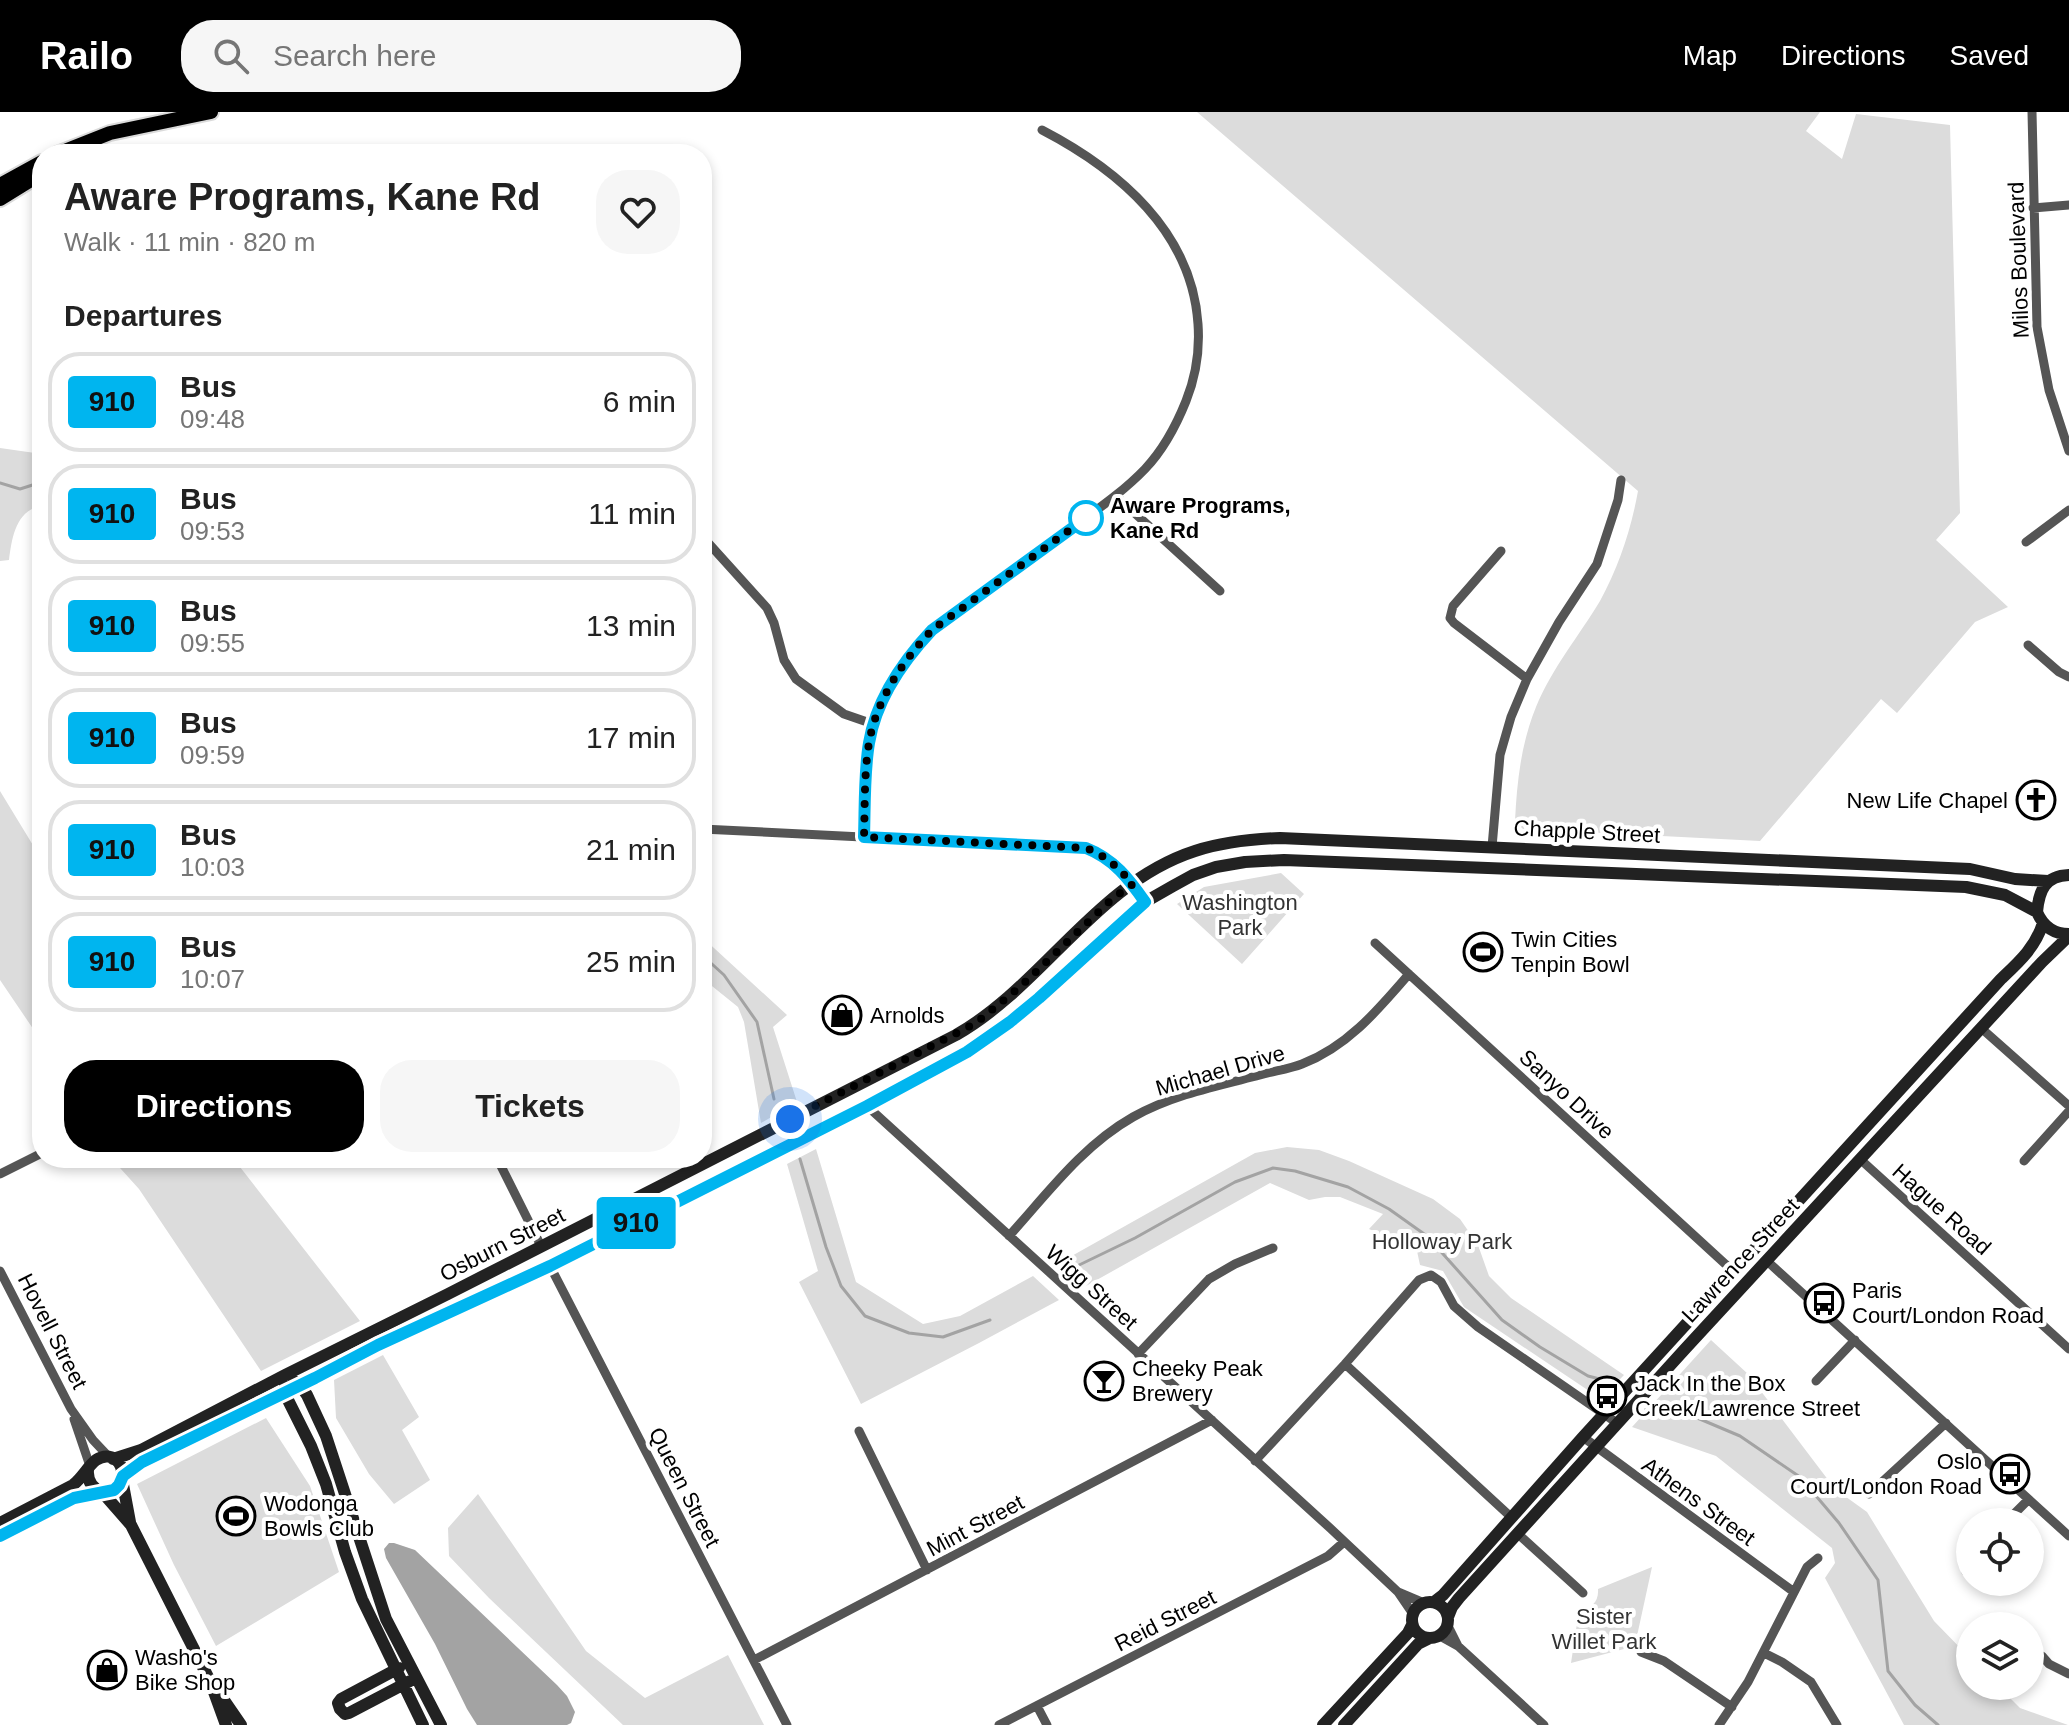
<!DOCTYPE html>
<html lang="en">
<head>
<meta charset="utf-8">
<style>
  :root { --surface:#fff; --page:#f6f6f6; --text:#222; --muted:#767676; --line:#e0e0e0; --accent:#000 }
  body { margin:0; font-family:Arial,sans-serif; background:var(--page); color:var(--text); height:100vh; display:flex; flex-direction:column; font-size:30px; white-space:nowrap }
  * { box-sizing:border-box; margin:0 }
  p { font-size:26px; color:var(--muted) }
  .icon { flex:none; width:44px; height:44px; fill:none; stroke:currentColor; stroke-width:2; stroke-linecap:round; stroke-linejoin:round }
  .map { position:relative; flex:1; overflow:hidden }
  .drawer { position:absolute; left:32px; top:32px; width:680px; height:1024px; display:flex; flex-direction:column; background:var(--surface); border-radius:32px; box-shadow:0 4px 12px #0003 }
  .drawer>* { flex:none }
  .badge { padding:0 16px; border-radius:6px; font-size:28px; line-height:52px }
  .fabs { position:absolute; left:1956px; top:1396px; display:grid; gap:16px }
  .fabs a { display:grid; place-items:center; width:88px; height:88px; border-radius:50%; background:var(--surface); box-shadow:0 4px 12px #0003; font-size:40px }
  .you { position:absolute; width:40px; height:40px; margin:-20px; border:6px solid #fff; border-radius:50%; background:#1a73e8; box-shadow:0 0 0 12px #1a73e833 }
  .map>.badge { position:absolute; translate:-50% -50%; box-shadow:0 0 0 4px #fff }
  h2 { padding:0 32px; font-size:30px; line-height:72px }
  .round { display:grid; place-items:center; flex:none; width:84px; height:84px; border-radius:32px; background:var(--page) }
  .summary { display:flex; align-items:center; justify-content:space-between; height:136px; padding:0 32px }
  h1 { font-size:38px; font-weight:700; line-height:60px }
  .action { display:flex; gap:16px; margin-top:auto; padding:16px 32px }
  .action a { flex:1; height:92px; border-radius:32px; background:var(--accent); color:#fff; font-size:32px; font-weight:700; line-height:92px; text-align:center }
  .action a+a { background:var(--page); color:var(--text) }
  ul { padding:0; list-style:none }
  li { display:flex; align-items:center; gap:24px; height:100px; margin:0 16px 12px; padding:0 16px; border:4px solid var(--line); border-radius:32px }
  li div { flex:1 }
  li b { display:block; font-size:30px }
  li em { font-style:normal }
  li .badge { min-width:88px; font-weight:700; text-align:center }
  header { display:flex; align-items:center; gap:48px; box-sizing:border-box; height:112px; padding:0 40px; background:var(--accent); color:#fff }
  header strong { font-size:38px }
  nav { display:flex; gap:44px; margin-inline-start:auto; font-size:28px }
  .search { width:560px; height:72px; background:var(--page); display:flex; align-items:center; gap:20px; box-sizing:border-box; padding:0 28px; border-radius:32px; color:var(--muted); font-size:30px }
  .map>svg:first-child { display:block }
  .green { fill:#dcdcdc }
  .water { fill:#a3a3a3 }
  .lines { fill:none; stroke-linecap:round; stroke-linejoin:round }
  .stream { stroke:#a3a3a3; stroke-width:3 }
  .primary-casing { stroke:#dbdbdb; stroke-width:18 }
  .street { stroke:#555; stroke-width:9 }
  .secondary { stroke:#222; stroke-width:12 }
  .primary { stroke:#000; stroke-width:14 }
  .line-casing { stroke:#fff; stroke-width:18 }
  .line { stroke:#00b5ef; stroke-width:12 }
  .walk { stroke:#000; stroke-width:8; stroke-dasharray:0 14.4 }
  .stop-dot { fill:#fff; stroke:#00b5ef; stroke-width:4 }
  .labels { text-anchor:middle; stroke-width:8; stroke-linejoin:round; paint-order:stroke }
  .street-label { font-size:22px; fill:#000; stroke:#fff }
  .stop-label { font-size:22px; font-weight:bold; fill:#000; stroke:#fff; text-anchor:start }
  .poi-label { font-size:22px; fill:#000; stroke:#fff; text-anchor:start }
  .park-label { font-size:22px; fill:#333; stroke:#fff }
</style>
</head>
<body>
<header>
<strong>Railo</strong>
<div class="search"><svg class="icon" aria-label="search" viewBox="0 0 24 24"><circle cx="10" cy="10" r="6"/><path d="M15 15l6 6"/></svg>Search here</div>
<nav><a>Map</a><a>Directions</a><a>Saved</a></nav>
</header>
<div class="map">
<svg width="2069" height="1613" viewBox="0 0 2069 1613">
  <rect width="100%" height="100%" fill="#fff"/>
  <path class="green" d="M 1197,0 L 1820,0 L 1806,19 L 1842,47 L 1856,2 L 1950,13 L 1960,401 L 1936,428 L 2008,495 L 1975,510 L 1897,601 L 1881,587 L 1760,729 L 1523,717 L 1515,709 C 1517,669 1521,632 1536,595 C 1552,556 1579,524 1600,489 C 1619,454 1631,418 1638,379 Z
    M 0,336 L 42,342 L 42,394 C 16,398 12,425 9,448 L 0,449 Z
    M 0,679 L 42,748 L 42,930 L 0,868 Z
    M 1281,761 L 1304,782 L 1242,852 L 1177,792 L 1204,775 Z
    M 702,825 L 787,903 L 773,915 L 797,990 L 761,1011 L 744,910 L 738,895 L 702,866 Z
    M 1287,1035 L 1319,1038 L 1349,1049 L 1433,1087 L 1460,1107 L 1478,1133 L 1489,1164 L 1511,1186 L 1624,1263 L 1601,1287 L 1464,1195 L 1443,1159 L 1420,1153 L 1417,1139 L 1369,1117 L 1383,1102 L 1340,1085 L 1325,1085 L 1309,1088 L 1270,1071 L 1086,1174 L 1061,1150 L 1255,1041 Z
    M 816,1037 L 856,1170 L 923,1212 L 960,1204 L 1033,1164 L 1059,1188 L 979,1231 L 861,1292 L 799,1170 L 818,1159 L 787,1052 Z
    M 111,1046 L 233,1046 L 360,1209 L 261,1259 L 139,1077 Z
    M 1711,1228 L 1748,1262 L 1835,1377 L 1867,1400 L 1934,1509 L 1970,1546 L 1970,1574 L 1998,1574 L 2020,1596 L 2068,1613 L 1904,1613 L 1825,1466 L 1835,1451 L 1832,1436 L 1716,1344 L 1632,1315 Z
    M 383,1243 L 419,1305 L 402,1318 L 430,1368 L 394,1392 L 369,1362 L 336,1306 L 334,1268 Z
    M 266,1306 L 310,1374 L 339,1460 L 216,1534 L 174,1453 L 137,1372 Z
    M 478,1382 L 586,1539 L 645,1586 L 728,1543 L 764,1613 L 623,1613 L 489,1486 L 449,1444 L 448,1416 Z
    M 1652,1455 L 1637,1524 L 1630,1528 L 1624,1537 L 1571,1551 L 1579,1498 C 1591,1497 1599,1490 1598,1477 Z"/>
  <path class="water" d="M 389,1431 L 394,1431 L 415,1438 L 557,1573 L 567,1584 L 575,1600 L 571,1611 L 567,1613 L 477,1613 L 467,1597 L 435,1532 L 386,1446 L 384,1437 Z"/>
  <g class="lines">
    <path class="stream" d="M 0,371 L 20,377 L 42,370
      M 702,843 L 724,863 L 757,910 L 774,987
      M 800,1047 L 826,1135 L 841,1174 L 865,1204 L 909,1221 L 943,1225 L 990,1208
      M 1075,1155 L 1135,1126 L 1235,1070 L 1273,1056 L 1295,1059 L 1348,1075 L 1389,1097 L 1427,1124 L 1502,1208 L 1540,1235 L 1588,1264 L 1619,1272
      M 1646,1297 L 1664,1301 L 1695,1305 L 1740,1324 L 1800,1365 L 1839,1411 L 1878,1468 L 1888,1559 L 1915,1593 L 1938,1613"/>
    <g class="primary-casing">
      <path id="primary" d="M 57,42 L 110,21 L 211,0
        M 0,73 L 42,50
        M 0,87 L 42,61"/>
    </g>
    <path class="street" d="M 2032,0 L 2037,215 L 2049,278 L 2069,339
      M 2033,96 L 2069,93
      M 1116,384 L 1220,479
      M 702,424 L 767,496 L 774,511 L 784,548 L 796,567 L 844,602 L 873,612
      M 2026,430 L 2069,398
      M 1501,439 L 1453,494 L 1450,506 L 1454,511 L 1527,567
      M 2028,533 L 2059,560 L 2069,565
      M 702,717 L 1086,736 L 1114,750 L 1133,772
      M 864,725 C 865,694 864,662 869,631 C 875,588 903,549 932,518 C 975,487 1017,456 1060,425 C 1089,403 1120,383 1145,357 C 1164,337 1176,314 1186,289 C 1196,264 1200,240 1198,212 C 1192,120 1119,58 1042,18
      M 1492,735 L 1500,643 L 1511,605 L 1527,567 L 1559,510 L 1597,452 L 1618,388 L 1621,368
      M 1375,831 L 1734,1160
      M 1981,916 L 2069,994
      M 867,994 L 1330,1416 L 1398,1480 L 1413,1502
      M 497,1046 L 541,1134
      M 1861,1048 L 2069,1237
      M 2024,1049 L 2069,999
      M 0,1062 L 42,1041
      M 1009,1124 C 1047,1082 1082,1034 1133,1005 C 1172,983 1217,974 1260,963 C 1274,959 1289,957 1302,952 C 1347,935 1378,898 1409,862
      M 1767,1149 L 2069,1424
      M 550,1154 L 787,1613
      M 0,1159 L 71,1297 L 93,1328 L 109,1345
      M 1138,1242 L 1209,1167 L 1235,1152 L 1273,1136
      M 1345,1252 L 1511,1405
      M 1816,1269 L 1855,1228
      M 74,1307 L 90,1354
      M 859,1319 L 927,1458
      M 1583,1325 L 1794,1480
      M 1255,1349 L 1345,1252 L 1419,1168 L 1431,1163 L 1441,1170 L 1454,1194 L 1478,1215 L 1617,1311
      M 1869,1382 L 1946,1311
      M 2006,1410 L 2028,1388
      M 1518,1422 L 1583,1481
      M 1966,1460 L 1970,1451
      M 1398,1480 L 1424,1491
      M 1448,1514 L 1458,1534
      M 1440,1524 L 1458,1534 L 1544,1613
      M 1641,1540 L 1664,1549 L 1732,1595
      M 1764,1541 L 1782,1550 L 1811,1570 L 1837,1613
      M 2042,1544 L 2049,1552 L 2069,1562
      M 754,1548 L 1212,1308
      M 1037,1594 L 1047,1613
      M 999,1613 L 1328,1444 L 1344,1430
      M 1719,1613 L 1748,1570 L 1807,1455 L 1818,1446"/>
    <path class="secondary" d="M 2069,763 C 2045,764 2039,778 2037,800 C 2043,814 2053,822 2069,822
      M 294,1269 L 300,1273 L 307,1283 L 326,1324 L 386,1507 L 441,1613
      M 285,1274 L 284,1280 L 311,1334 L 326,1372 L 345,1440 L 362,1487 L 423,1613
      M 113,1347 L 141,1338 L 285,1263 L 448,1182 L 956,923 C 1044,873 1096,771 1195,739 C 1223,730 1251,727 1280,726 L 1970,757 L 2015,767 L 2048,769
      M 123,1364 L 142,1350 L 315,1266 L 378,1233 L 550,1154 L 867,994 L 967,940 L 1010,910 L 1039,886 L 1145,790 L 1173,774 L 1193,763 L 1216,755 L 1245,750 L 1284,748 L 1966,775 L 2005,783 L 2037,800
      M 122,1367 L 130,1410
      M 103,1381 L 131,1413 L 210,1569 L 226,1613
      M 0,1411 L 73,1373 C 83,1365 88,1354 96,1348 C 114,1336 132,1357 116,1377 L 103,1381 C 93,1377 87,1370 88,1358
      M 0,1424 L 74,1386 L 100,1380
      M1412 1508a18 18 0 1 1 36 0a18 18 0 1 1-36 0Z
      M 1434,1490 L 1443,1483 L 1583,1325 L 2001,867 C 2019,850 2035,836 2043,811
      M 1448,1505 L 1452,1495 L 1459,1486 L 1685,1237 L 2042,850 L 2069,824
      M 399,1556 L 341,1587 L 338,1591 L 340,1597 L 345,1602 L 349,1601 L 410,1569
      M 219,1581 L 241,1613
      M 1323,1613 L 1408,1521 L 1412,1513
      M 1344,1613 L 1418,1532 L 1428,1527"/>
    <use href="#primary" class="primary"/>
  </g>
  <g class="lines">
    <g class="line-casing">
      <path id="line" d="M 0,1424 L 74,1386 L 114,1378 L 119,1373 L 123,1364 L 142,1350 L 315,1266 L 378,1233 L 550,1154 L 867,994 L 967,940 L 1010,910 L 1039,886 L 1145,790 C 1129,767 1114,747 1086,736 L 864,725 C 865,694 864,661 869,631 C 876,588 903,549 932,518 L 1086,406"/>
    </g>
    <use href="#line" class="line"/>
    <path class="walk" d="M 790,1007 L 976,911 L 1021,874 L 1112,787 L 1133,772 C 1118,756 1107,744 1086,736 L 864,725 C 865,694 864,661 869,631 C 876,588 903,549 932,518 L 1086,406"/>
  </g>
  <defs>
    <g id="church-ring" transform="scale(2)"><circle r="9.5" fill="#fff" stroke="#000" stroke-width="1.5"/><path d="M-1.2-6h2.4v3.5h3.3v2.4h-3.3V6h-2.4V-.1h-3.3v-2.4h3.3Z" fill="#000"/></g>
    <g id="stadium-ring" transform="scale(2)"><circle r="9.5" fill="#fff" stroke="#000" stroke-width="1.5"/><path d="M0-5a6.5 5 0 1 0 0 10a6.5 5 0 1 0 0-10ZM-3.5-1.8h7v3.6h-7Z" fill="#000"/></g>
    <g id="shop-ring" transform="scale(2)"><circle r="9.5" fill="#fff" stroke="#000" stroke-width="1.5"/><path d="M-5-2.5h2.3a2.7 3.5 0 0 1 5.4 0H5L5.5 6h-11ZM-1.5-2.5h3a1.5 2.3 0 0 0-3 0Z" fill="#000"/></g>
    <g id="bus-ring" transform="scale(2)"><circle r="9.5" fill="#fff" stroke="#000" stroke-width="1.5"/><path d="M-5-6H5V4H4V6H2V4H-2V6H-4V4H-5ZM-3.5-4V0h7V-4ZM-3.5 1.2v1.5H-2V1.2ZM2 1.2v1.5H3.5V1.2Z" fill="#000"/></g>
    <g id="bar-ring" transform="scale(2)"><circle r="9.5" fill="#fff" stroke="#000" stroke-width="1.5"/><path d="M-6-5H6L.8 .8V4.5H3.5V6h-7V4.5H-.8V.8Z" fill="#000"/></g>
  </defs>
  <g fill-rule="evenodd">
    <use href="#church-ring" x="2036" y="688"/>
    <use href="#stadium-ring" x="1483" y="840"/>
    <use href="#shop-ring" x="842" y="903"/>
    <use href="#bus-ring" x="1824" y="1191"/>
    <use href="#bar-ring" x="1104" y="1269"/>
    <use href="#bus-ring" x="1607" y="1284"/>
    <use href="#bus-ring" x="2010" y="1362"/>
    <use href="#stadium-ring" x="236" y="1404"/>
    <use href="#shop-ring" x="107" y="1558"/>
  </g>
  <circle class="stop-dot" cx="1086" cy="406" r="16"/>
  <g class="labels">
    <g class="street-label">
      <text transform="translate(2018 148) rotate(-92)" y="8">Milos Boulevard</text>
      <text transform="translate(1587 719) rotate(3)" y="8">Chapple Street</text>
      <text transform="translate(1220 958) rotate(-16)" y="8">Michael Drive</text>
      <text transform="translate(1567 982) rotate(43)" y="8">Sanyo Drive</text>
      <text transform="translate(1942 1097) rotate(42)" y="8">Hague Road</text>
      <text transform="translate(502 1132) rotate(-27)" y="8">Osburn Street</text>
      <text transform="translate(1740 1148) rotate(-47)" y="8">Lawrence Street</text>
      <text transform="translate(1092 1175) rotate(42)" y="8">Wigg Street</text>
      <text transform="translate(53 1219) rotate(63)" y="8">Hovell Street</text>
      <text transform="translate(685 1375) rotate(63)" y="8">Queen Street</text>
      <text transform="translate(1699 1389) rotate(36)" y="8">Athens Street</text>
      <text transform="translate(975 1413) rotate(-28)" y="8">Mint Street</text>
      <text transform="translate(1165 1508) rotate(-27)" y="8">Reid Street</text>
    </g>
    <g class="stop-label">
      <text x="1110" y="401">Aware Programs,<tspan x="1110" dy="25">Kane Rd</tspan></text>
    </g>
    <g class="poi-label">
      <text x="2008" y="696" text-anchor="end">New Life Chapel</text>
      <text x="1511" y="835">Twin Cities<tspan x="1511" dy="25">Tenpin Bowl</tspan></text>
      <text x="870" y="911">Arnolds</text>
      <text x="1852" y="1186">Paris<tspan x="1852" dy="25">Court/London Road</tspan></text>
      <text x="1132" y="1264">Cheeky Peak<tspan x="1132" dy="25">Brewery</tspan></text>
      <text x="1635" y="1279">Jack In the Box<tspan x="1635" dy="25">Creek/Lawrence Street</tspan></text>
      <text x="1982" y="1357" text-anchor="end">Oslo<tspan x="1982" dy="25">Court/London Road</tspan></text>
      <text x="264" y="1399">Wodonga<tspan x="264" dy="25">Bowls Club</tspan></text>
      <text x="135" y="1553">Washo's<tspan x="135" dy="25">Bike Shop</tspan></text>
    </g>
    <g class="park-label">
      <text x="1240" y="798">Washington<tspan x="1240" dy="25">Park</tspan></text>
      <text x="1442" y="1137">Holloway Park</text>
      <text x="1604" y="1512">Sister<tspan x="1604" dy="25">Willet Park</tspan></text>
    </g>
  </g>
</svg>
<div class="fabs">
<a><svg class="icon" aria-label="locate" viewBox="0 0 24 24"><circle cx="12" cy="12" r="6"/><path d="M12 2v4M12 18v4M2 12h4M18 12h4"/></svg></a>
<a><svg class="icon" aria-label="layers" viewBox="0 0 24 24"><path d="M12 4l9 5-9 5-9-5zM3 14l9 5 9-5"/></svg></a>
</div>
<div class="you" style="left:790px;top:1007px"></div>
<b class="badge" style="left:636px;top:1111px;background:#00b5ef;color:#111">910</b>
<section class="drawer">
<div class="summary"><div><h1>Aware Programs, Kane Rd</h1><p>Walk · 11 min · 820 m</p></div><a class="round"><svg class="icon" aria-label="heart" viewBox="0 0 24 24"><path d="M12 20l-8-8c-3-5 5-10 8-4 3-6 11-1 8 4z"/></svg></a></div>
<h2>Departures</h2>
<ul>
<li><span class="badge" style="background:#00b5ef;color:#111">910</span><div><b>Bus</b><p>09:48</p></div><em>6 min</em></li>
<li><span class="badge" style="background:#00b5ef;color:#111">910</span><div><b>Bus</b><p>09:53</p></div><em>11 min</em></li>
<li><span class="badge" style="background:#00b5ef;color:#111">910</span><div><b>Bus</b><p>09:55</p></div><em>13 min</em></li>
<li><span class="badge" style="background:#00b5ef;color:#111">910</span><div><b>Bus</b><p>09:59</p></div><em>17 min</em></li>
<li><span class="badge" style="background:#00b5ef;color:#111">910</span><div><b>Bus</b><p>10:03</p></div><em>21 min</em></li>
<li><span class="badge" style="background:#00b5ef;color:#111">910</span><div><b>Bus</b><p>10:07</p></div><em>25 min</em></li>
</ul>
<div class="action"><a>Directions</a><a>Tickets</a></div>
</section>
</div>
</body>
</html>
